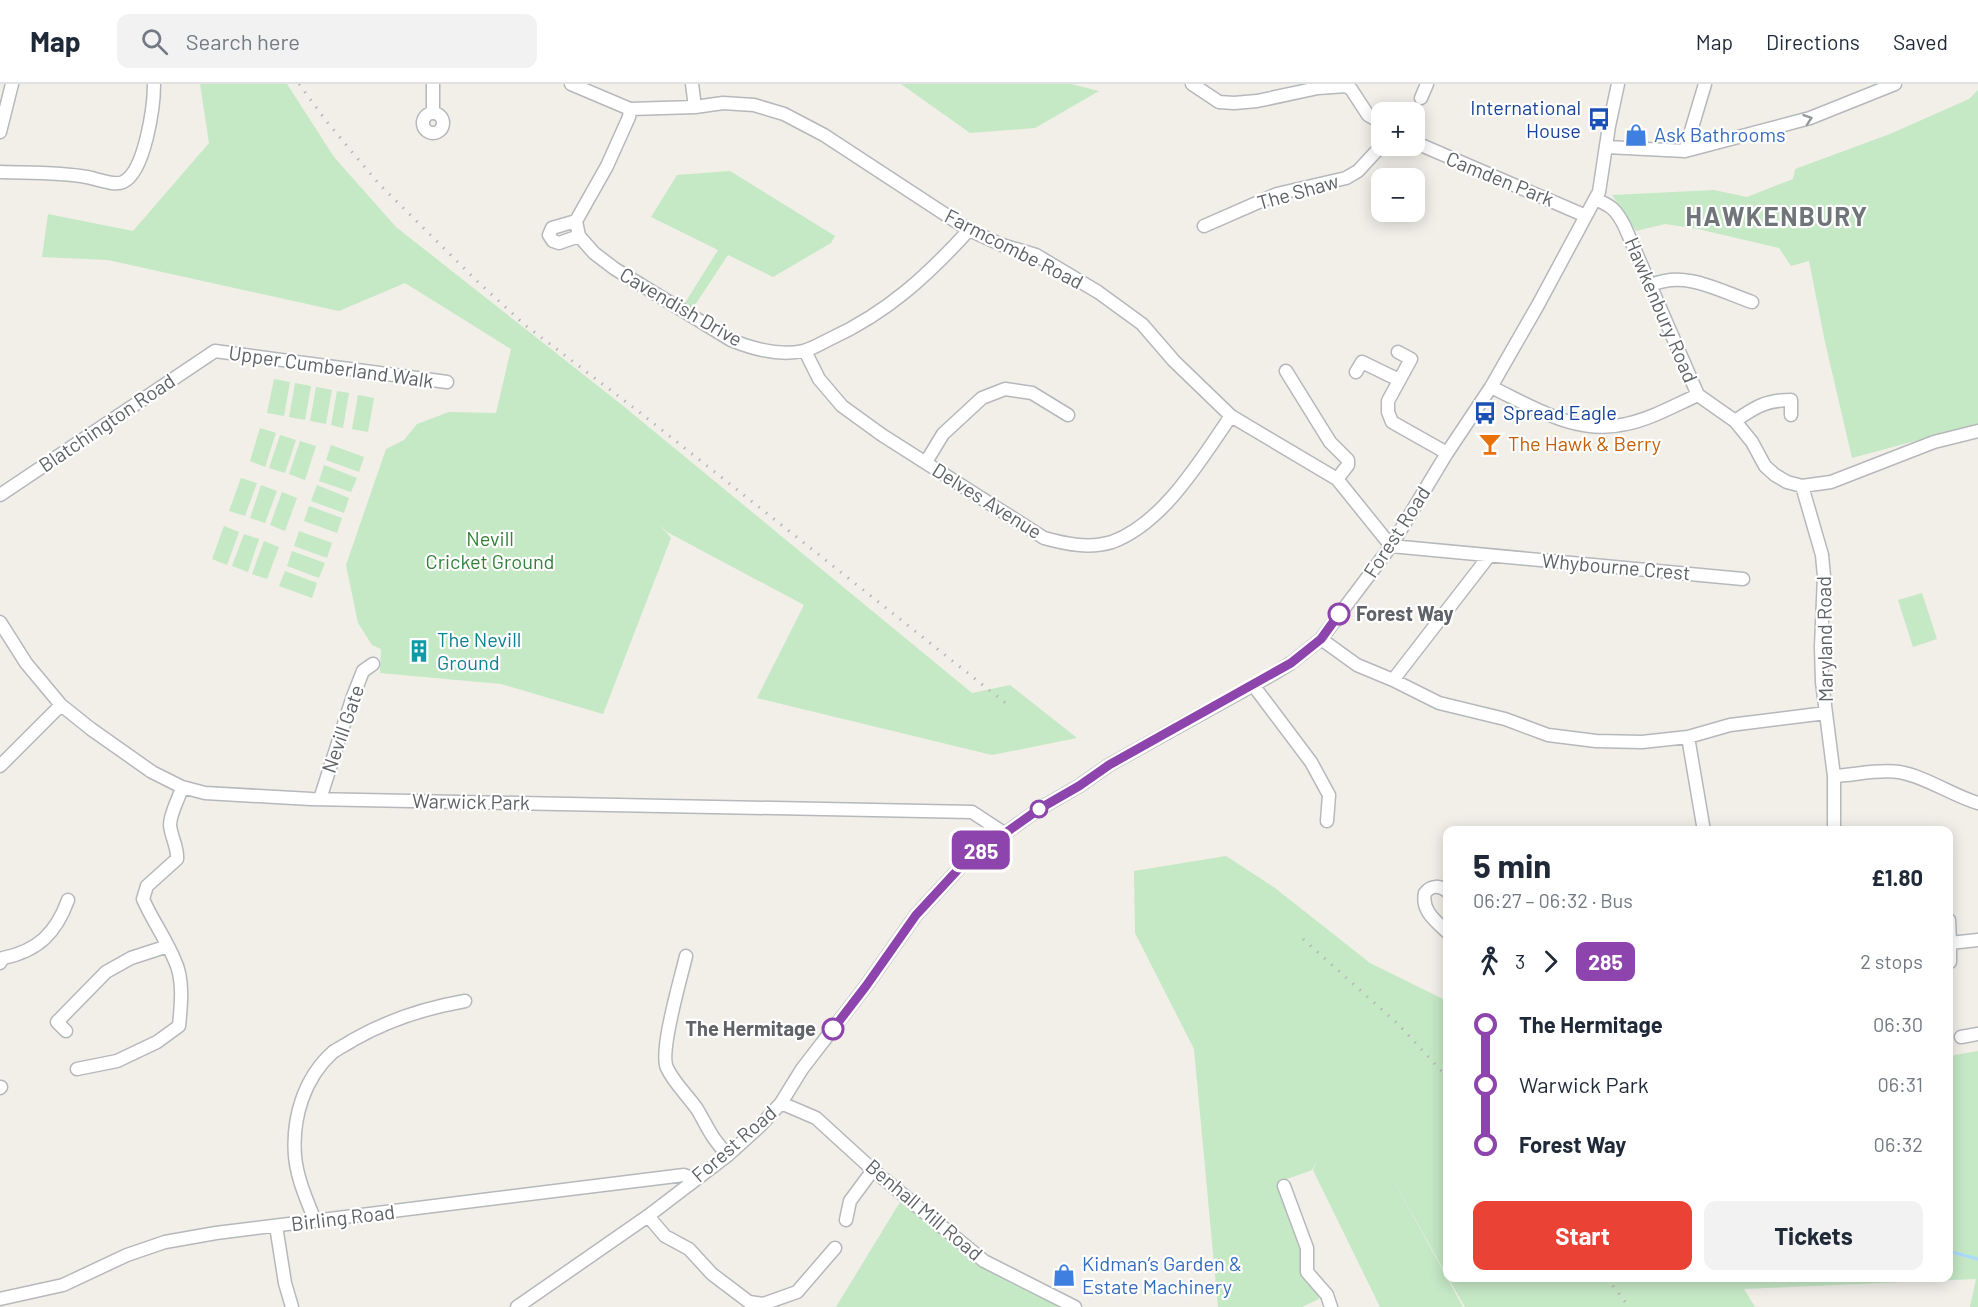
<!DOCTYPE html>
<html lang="en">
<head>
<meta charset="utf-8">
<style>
  :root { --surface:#fff; --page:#f2f2f3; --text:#1f2937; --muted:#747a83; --line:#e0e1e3; --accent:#ea4335 }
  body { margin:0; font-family:Barlow,sans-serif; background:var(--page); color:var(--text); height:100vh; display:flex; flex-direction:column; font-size:22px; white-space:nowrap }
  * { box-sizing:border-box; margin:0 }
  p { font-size:20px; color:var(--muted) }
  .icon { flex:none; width:33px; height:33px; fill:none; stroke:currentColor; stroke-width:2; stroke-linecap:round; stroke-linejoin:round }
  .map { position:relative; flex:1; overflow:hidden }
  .panel { position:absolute; left:1443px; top:742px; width:510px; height:456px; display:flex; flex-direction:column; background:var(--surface); border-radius:12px; box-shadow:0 3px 15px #0003 }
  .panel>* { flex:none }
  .badge { padding:0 12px; border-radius:9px; font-size:21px; line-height:39px }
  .buttons { position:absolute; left:1371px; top:18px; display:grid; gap:12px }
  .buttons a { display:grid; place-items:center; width:54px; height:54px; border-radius:12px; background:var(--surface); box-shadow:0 3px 15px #0003; font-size:30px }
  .map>.badge { position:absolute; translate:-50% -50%; box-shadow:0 0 0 3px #fff }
  .legs { display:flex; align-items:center; gap:9px; height:66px; padding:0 30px; font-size:20px }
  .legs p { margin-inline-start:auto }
  .headline { display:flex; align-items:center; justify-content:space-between; height:102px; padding:0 30px }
  h1 { font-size:33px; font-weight:700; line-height:45px }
  .cta { display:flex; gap:12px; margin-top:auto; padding:12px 30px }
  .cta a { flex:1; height:69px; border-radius:12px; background:var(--accent); color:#fff; font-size:24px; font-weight:700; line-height:69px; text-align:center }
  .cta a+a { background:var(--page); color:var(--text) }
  ul { padding:0 30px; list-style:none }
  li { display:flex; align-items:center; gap:21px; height:60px; font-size:22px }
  li i { display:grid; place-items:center; width:9px; height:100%; margin:0 8px; background:currentColor }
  li i::after { content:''; width:15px; height:15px; margin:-8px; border:4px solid; border-radius:50%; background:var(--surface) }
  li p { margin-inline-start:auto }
  li:first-child i { background:linear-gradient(#0000 50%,currentColor 0) }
  li:last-child i { background:linear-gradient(currentColor 50%,#0000 0) }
  header { display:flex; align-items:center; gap:36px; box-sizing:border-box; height:84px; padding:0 30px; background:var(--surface); border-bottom:2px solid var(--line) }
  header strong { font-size:28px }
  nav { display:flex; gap:33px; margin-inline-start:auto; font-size:21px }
  .search { width:420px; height:54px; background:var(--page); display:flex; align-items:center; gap:15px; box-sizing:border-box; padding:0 21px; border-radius:12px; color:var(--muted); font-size:22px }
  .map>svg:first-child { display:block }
  .green { fill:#c5e8c5 }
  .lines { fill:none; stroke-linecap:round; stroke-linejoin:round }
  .stream { stroke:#aadaff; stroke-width:3 }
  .minor-casing { stroke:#b5b8bc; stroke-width:15 }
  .minor { stroke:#fff; stroke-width:12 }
  .rail { stroke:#b6b7b8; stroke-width:3; stroke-dasharray:1.5 8; stroke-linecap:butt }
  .oneway { stroke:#979a9d }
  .line-1-casing { stroke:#fff; stroke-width:14 }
  .line-1 { stroke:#8e44ad; stroke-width:9 }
  .stop-1-dot { fill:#fff; stroke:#8e44ad; stroke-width:3 }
  .labels { text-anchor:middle; stroke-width:4.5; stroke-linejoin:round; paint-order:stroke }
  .transit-label { font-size:20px; fill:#164399; stroke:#fff; text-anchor:end }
  .shop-label { font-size:20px; fill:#366cbe; stroke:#fff; text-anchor:start }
  .street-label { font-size:20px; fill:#5f6368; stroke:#fff }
  .food-label { font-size:20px; fill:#c56008; stroke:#fff; text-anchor:start }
  .park-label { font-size:20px; fill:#348238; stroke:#fff }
  .stop-label { font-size:20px; font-weight:bold; fill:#5f6368; stroke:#fff; text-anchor:start }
  .culture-label { font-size:20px; fill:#0d838f; stroke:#fff; text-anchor:start }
  .district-label { font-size:26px; font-weight:bold; letter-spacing:1.5px; fill:#70757a; stroke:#fff }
</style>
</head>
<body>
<header>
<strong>Map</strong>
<div class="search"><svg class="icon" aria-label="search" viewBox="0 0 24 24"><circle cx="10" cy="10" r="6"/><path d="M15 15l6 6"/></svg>Search here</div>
<nav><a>Map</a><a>Directions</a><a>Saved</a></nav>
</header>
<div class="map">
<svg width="1978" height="1223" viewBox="0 0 1978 1223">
  <rect width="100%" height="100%" fill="#f1efe8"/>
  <path class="green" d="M 200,0 L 287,0 L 334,73 L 396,143 L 622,321 L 972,609 L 1010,601 L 1077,654 L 992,671 L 757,614 L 804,521 L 667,448 L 659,440 L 671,454 L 603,630 L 501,600 L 380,589 L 381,565 L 372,561 L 358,539 L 346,481 L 386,365 L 404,356 L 417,340 L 449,328 L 496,329 L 511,265 L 405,199 L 339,227 L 108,176 L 42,173 L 48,130 L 133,147 L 209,59 Z
    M 901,0 L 1071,0 L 1099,7 L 1035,44 L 970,49 Z
    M 1978,6 L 1978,340 L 1852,374 L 1825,258 L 1809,177 L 1791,182 L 1779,164 L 1698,145 L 1665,140 L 1636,147 L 1612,111 L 1714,106 L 1747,113 L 1793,95 L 1795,85 L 1890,50 L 1969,15 Z
    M 730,87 L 835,152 L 831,159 L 773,193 L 728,171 L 693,224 L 685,219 L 718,166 L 651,133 L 677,91 Z
    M 274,295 L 290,298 L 284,332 L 267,329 Z
    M 295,299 L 311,302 L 305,336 L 289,333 Z
    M 316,303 L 332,306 L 326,340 L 310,337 Z
    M 337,307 L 349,309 L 343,344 L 331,341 Z
    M 358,311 L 374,314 L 368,348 L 352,345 Z
    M 260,344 L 276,349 L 265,383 L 250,377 Z
    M 280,351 L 296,356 L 285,389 L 269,384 Z
    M 300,357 L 316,362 L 305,396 L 289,390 Z
    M 331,361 L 364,373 L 359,388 L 326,376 Z
    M 324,381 L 357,394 L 351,408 L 319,397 Z
    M 241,394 L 257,399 L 245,432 L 229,427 Z
    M 261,401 L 277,407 L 265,439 L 250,434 Z
    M 317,401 L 349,414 L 344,429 L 311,417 Z
    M 282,408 L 297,414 L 285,447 L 270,441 Z
    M 309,422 L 342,434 L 337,449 L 304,437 Z
    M 224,442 L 239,448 L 227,481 L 212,475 Z
    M 299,447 L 332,459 L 327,474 L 294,462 Z
    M 244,450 L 259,455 L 248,488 L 232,482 Z
    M 264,457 L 279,463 L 267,495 L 252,490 Z
    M 292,467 L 325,479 L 319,494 L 287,482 Z
    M 285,487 L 317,499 L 312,514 L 279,502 Z
    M 1922,509 L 1937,555 L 1913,563 L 1898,516 Z
    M 1226,772 L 1275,804 L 1370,879 L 1447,917 L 1448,1194 L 1385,1081 L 1463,1223 L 1380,1223 L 1313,1086 L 1318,1075 L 1312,1086 L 1279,1098 L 1319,1215 L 1302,1223 L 1218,1223 L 1194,965 L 1135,849 L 1134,787 Z
    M 1978,967 L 1978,1223 L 1970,1223 L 1976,1195 L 1744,1205 L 1755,1223 L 1465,1223 L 1448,1194 L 1948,1194 L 1949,972 Z
    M 900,1118 L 974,1175 L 1021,1202 L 1063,1223 L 836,1223 Z"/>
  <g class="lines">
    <path class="stream" d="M 1948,1167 L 1978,1175"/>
    <g class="minor-casing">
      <path id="minor" d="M 571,0 L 630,25 L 695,23 L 723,19 L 754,21 L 784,30 L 824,51 L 969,146 L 1002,161 L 1036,171 L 1098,208 L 1142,240 L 1174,277 L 1231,332 L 1337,395 L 1391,462 L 1743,495
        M 692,0 L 695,23
        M 1192,0 L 1219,18 L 1234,19 L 1257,17 L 1318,4 L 1346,2 L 1351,5 L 1368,31 L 1382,39
        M 1421,14 L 1427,0
        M 630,25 L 629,33 L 607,82 L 576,137 L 579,152 L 594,169 L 615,185 L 731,256 C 753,265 779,272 803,267 C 813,265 823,258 832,254 C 888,228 928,191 969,146
        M 433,28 L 433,0
        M423 39a10 10 0 1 1 20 0a10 10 0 1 1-20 0Z
        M 0,48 L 12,0
        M 1414,58 L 1586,132
        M 1607,63 L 1685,67 L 1810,34 L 1895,0
        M 1685,67 L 1705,0
        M 0,88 C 29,89 59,88 87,93 C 97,95 114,102 123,98 C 145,88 154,22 154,0
        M 1595,115 C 1612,122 1616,126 1624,141 L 1698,311 L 1735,337 L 1752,358 L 1765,382 L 1775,391 L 1787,398 L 1802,402 L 1831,398 L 1934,358 L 1978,347
        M 576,137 L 552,144 L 549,151 L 553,157 L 559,159 L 579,152
        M 1204,142 L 1277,110 L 1346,94 L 1358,87 L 1382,61
        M 1652,201 C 1685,186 1720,207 1752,218
        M 805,267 L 819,295 L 842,322 L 882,351 L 1044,454 C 1066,460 1089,465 1112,458 C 1164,439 1201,375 1231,332
        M 1398,268 L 1411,275 L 1388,317 L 1388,328 L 1392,338 L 1447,369
        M 1286,287 L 1330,358 L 1348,376 L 1348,381 L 1337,395
        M 1356,288 L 1362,278 L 1399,296
        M 1491,303 C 1533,323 1577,352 1626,340 C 1651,335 1675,321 1698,311
        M 1735,337 C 1755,323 1766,316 1791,316 L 1791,331
        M 926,378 L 943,350 L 982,314 L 1005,305 L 1032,309 L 1068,331
        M 1802,402 L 1822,471 L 1824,492 L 1821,563 L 1822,598 L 1834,692 L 1834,747
        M 0,411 L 215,267 L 447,298
        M 0,538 L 26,579 L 61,621 L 91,645 L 152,688 L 182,703 L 205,709 L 311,715 L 972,728 L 1004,749
        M 1321,555 L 1357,581 L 1393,596 L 1439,619 L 1505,635 L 1548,651 L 1596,657 L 1642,658 L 1688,653 L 1730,641 L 1826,629
        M 1393,596 L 1489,472
        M 1253,601 L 1311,678 L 1329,711 L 1327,737
        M 1688,653 L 1704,747
        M 0,682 L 61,621
        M 1834,692 C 1855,691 1878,685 1899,688 C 1927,693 1951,711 1978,719
        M 320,715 L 352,615 L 363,587 L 373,580
        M 1448,808 C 1440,801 1431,801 1425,809 C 1421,827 1436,837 1448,849
        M 1949,836 L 1950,859
        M 686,872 C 681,894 659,967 667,984 C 674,999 688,1012 697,1025 C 709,1045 711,1054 728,1071
        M 1950,878 L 1950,859 L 1978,856
        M 0,879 L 3,874 C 38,867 56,849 68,816
        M 66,947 L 57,938 L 106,888 L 131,874 L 168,862
        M 1961,953 L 1978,950
        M 77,985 L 117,977 L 157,958 L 179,942 C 181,922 184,896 175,877 C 166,855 152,836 143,815 L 147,802 L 177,775 C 178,763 171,753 170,741 C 170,729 179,715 182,703
        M 0,1004 L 1,1003
        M 781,1019 L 816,1034 L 873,1086 L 984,1177 L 1075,1223
        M 1284,1102 L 1307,1164 L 1307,1188 L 1327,1211 L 1331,1223
        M 648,1132 L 665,1152 L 689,1165 L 712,1190 L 749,1218 L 763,1220 L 797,1208 L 835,1164
        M 846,1136 L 850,1117 L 873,1086
        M 315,1137 C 307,1116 297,1095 295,1072 C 292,1034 304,994 333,968 C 339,964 347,960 353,956 C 388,936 425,924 465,917
        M 276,1142 L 285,1199 L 292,1223
        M 0,1215 L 63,1201 L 127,1171 L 165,1158 L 216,1149 L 684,1091 L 694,1095
        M 517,1223 L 648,1132 L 728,1071 L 761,1041 L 781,1019 L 802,985 L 866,902 L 916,831 L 965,778 L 1039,725 L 1079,702 L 1109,681 L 1273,590 L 1291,579 L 1321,555 L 1391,462 L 1447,369 L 1491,303 L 1538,221 L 1595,115 L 1599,108 L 1609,42 L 1618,0"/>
    </g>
    <use href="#minor" class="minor"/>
    <path class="rail" d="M 299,0 L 327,38 L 379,100 L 477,197 L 525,241 L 638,327 L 1008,621
      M 1303,855 L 1398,940 L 1448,994
      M 1607,1194 L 1629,1223"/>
  </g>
  <defs><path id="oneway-chevron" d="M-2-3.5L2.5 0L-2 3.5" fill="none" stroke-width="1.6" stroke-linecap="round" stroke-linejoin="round" transform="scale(1.5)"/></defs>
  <use class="oneway" href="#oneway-chevron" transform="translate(1808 35) rotate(-19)"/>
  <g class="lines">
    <g class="line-1-casing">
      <path id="line-1" d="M 833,945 L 866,902 L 916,831 L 965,778 L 1039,725 L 1079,702 L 1109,681 L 1291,579 L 1321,555 L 1339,530"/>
    </g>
    <use href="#line-1" class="line-1"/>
  </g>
  <defs>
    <g id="bus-bare" transform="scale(1.8)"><path d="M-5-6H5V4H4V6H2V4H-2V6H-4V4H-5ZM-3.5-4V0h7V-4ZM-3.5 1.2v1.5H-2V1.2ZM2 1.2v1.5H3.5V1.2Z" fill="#1a4fb4" stroke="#fff" stroke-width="2.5" paint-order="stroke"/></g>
    <g id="shop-bare" transform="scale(1.8)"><path d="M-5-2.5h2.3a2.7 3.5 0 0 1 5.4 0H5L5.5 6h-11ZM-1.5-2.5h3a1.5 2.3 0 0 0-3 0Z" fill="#3f7fe0" stroke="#fff" stroke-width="2.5" paint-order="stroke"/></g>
    <g id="bar-bare" transform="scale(1.8)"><path d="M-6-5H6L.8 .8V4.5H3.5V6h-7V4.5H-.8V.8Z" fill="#e8710a" stroke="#fff" stroke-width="2.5" paint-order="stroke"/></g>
    <g id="building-bare" transform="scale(1.8)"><path d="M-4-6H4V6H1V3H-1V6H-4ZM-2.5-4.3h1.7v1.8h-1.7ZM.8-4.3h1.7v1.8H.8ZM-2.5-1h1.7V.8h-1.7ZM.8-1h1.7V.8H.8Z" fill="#0f9aa8" stroke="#fff" stroke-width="2.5" paint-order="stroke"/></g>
  </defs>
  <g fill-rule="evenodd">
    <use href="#bus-bare" x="1599" y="35"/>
    <use href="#shop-bare" x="1636" y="51"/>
    <use href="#bus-bare" x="1485" y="329"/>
    <use href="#bar-bare" x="1490" y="360"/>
    <use href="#building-bare" x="419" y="567"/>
    <use href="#shop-bare" x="1064" y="1191"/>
  </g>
  <g class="stop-1-dot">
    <circle cx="1339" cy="530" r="10"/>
    <circle cx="1039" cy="725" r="8"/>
    <circle cx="833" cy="945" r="10"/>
  </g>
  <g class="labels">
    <g class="transit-label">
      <text x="1581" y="31">International<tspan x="1581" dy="23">House</tspan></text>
      <text x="1503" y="336" text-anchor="start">Spread Eagle</text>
    </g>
    <g class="shop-label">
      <text x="1654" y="58">Ask Bathrooms</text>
      <text x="1082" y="1187">Kidman’s Garden &amp;<tspan x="1082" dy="23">Estate Machinery</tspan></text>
    </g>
    <g class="street-label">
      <text transform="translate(1500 95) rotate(22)" y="7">Camden Park</text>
      <text transform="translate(1298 108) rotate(-16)" y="7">The Shaw</text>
      <text transform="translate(1014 165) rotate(27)" y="7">Farmcombe Road</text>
      <text transform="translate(681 223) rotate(30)" y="7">Cavendish Drive</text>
      <text transform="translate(1661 226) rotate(67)" y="7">Hawkenbury Road</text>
      <text transform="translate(331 283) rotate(8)" y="7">Upper Cumberland Walk</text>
      <text transform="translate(107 339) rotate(-34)" y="7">Blatchington Road</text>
      <text transform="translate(987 417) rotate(32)" y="7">Delves Avenue</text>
      <text transform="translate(1397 448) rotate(-57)" y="7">Forest Road</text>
      <text transform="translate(1616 483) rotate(5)" y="7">Whybourne Crest</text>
      <text transform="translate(1825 555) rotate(-91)" y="7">Maryland Road</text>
      <text transform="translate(343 645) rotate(-71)" y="7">Nevill Gate</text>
      <text transform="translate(471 718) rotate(1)" y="7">Warwick Park</text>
      <text transform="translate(734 1060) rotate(-41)" y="7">Forest Road</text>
      <text transform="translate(924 1126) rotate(40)" y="7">Benhall Mill Road</text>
      <text transform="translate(343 1134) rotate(-7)" y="7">Birling Road</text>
    </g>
    <g class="food-label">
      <text x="1508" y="367">The Hawk &amp; Berry</text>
    </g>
    <g class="park-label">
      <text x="490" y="462">Nevill<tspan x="490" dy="23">Cricket Ground</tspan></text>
    </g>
    <g class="stop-label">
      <text x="1356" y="537">Forest Way</text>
      <text x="816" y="952" text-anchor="end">The Hermitage</text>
    </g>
    <g class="culture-label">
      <text x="437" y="563">The Nevill<tspan x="437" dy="23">Ground</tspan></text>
    </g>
    <g class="district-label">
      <text x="1777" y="142">HAWKENBURY</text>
    </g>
  </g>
</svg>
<div class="buttons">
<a>+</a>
<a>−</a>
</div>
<b class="badge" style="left:981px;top:766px;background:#8e44ad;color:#fff">285</b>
<section class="panel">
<div class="headline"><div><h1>5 min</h1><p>06:27 – 06:32 · Bus</p></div><b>£1.80</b></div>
<div class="legs"><svg class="icon" aria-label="walk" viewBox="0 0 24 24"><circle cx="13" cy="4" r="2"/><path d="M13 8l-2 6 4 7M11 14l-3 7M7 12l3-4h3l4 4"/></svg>3<svg class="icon" aria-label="forward" viewBox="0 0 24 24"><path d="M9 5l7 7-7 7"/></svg><b class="badge" style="background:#8e44ad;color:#fff">285</b><p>2 stops</p></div>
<ul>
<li><i style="color:#8e44ad"></i><b>The Hermitage</b><p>06:30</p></li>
<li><i style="color:#8e44ad"></i><span>Warwick Park</span><p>06:31</p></li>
<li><i style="color:#8e44ad"></i><b>Forest Way</b><p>06:32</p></li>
</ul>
<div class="cta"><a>Start</a><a>Tickets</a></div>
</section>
</div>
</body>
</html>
